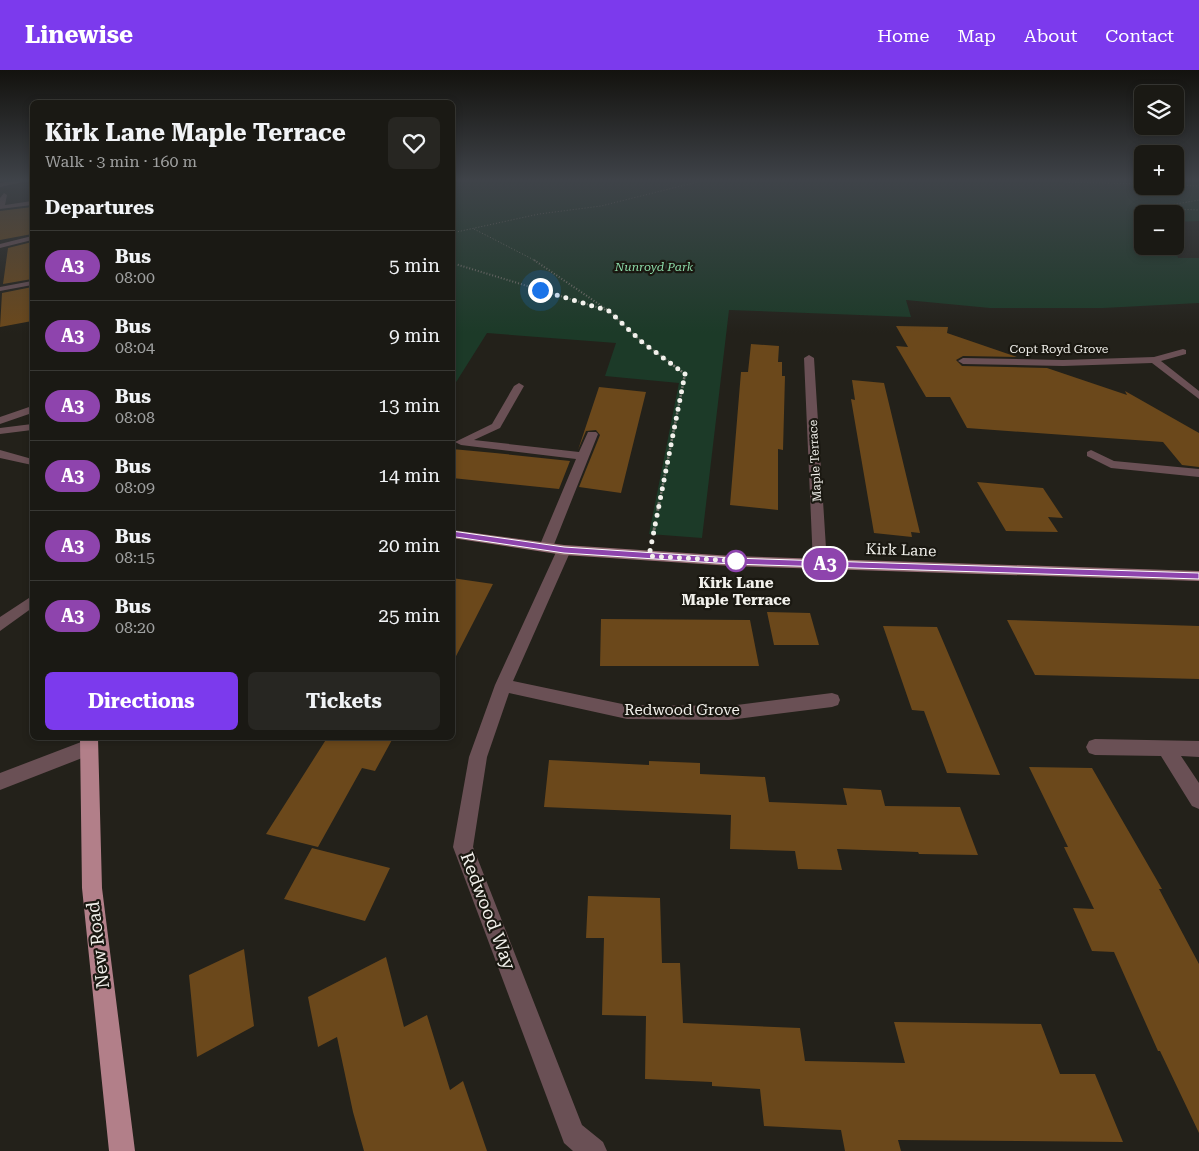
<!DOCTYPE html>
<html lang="en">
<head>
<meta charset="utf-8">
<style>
  :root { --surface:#1a1914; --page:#272622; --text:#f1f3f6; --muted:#9fa0a0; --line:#383834; --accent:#7c3aed }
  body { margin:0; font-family:"Roboto Serif",serif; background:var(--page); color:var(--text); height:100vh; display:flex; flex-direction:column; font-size:19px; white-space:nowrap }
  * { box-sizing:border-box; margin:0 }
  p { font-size:16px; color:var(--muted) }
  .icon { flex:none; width:28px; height:28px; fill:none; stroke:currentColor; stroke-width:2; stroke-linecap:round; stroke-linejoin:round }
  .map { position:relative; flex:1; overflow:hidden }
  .details { position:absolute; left:30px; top:30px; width:425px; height:640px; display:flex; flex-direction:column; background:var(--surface); border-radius:8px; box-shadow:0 2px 8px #0003,0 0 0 1px var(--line) }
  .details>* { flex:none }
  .badge { padding:0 10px; border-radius:16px; font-size:18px; line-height:32px }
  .fabs { position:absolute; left:1134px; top:15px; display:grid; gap:10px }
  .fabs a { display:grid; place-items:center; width:50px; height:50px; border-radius:8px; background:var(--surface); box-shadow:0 2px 8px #0003,0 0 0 1px var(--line); font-size:25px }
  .you { position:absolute; width:25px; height:25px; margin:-12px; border:4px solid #fff; border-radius:50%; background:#1a73e8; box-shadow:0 0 0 8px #1a73e833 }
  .map>.badge { position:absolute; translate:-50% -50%; box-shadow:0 0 0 2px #fff }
  h2 { padding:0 15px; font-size:19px; line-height:45px }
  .round { display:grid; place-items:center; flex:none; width:52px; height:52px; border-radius:8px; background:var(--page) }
  .headline { display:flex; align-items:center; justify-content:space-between; height:85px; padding:0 15px }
  h1 { font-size:24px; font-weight:700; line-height:38px }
  .cta { display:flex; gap:10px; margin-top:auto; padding:10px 15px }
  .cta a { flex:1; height:58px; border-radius:8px; background:var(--accent); color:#fff; font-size:20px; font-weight:700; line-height:58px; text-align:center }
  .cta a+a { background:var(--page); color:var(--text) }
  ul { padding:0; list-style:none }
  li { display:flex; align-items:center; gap:15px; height:70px; padding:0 15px; border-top:1px solid var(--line) }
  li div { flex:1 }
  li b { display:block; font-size:19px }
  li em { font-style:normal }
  li .badge { min-width:55px; font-weight:700; text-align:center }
  header { display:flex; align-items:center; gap:30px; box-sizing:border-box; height:70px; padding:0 25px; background:var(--accent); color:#fff }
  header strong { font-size:24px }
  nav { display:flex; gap:28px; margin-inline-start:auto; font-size:18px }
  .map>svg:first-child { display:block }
  .green { fill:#1c3a28 }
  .building { fill:#6b481b }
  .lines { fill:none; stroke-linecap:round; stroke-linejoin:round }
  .path-far3 { stroke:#77756f; stroke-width:1; stroke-dasharray:1 2; stroke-linecap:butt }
  .path-far2 { stroke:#77756f; stroke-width:2; stroke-dasharray:1 2; stroke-linecap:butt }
  .path-far1 { stroke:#77756f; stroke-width:2.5; stroke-dasharray:2 2.5; stroke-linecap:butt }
  .path { stroke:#77756f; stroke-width:3; stroke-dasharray:2.5 4; stroke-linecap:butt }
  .lane { fill:#6a5055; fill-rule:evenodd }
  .street { fill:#6a5055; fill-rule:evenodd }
  .secondary { fill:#926b73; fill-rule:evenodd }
  .primary { fill:#b27f89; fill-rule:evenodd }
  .line { fill:#8e44ad; stroke:#fff }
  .walk { stroke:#f2f1ec; stroke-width:5; stroke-dasharray:0 9 }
  .stop-dot { fill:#fff; stroke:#8e44ad; stroke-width:2.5 }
  .labels { text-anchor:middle; stroke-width:4.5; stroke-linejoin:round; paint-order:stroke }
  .far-park-label { font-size:12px; font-style:italic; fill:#8cdcaa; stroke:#1a1811 }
  .far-street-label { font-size:12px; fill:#f2f1ec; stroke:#1a1811 }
  .street-label { font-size:15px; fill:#f2f1ec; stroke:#1a1811 }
  .stop-label { font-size:15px; font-weight:bold; fill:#f2f1ec; stroke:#1a1811 }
  .near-street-label { font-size:18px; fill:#f2f1ec; stroke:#1a1811 }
</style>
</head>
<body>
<header>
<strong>Linewise</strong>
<nav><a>Home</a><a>Map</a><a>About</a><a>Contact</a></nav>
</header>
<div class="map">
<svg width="1199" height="1081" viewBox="0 0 1199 1081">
  <rect width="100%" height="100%" fill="#23211a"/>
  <path class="green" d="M 453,111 L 1142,111 L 1142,116 L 1175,116 L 1175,111 L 1199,111 L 1199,151 L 1175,152 L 1175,144 L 1142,144 L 1142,176 L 1174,176 L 1178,188 L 1199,188 L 1199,233 L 1103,238 L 990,238 L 906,230 L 911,247 L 729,240 L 702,468 L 649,464 L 679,313 L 605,306 L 616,273 L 487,263 L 453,317 Z"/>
  <path class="building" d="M 32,137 L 32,164 L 0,170 L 0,141 Z
    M 32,172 L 32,209 L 3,214 L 8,178 Z
    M 32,217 L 32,251 L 0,257 L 2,223 Z
    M 896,256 L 948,257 L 947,263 L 1017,287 L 963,286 L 956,290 L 962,296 L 1047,298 L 1127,325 L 1125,321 L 1199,363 L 1199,397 L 1182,395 L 1163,372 L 967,358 L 950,327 L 926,327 L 896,276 L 908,277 Z
    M 751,274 L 779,276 L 778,292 L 782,292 L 782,306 L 785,306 L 783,380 L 778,379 L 778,440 L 730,435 L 741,302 L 748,302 Z
    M 852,310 L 884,313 L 920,463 L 911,462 L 912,467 L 874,463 L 851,329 L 855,330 Z
    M 599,317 L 646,322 L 621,423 L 579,417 L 600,365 L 596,360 L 586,361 L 578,380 Z
    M 452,379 L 495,383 L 570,391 L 559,419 L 452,408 Z
    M 977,412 L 1043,418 L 1063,448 L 1048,447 L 1058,462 L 1006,461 Z
    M 452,508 L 493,514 L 452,594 Z
    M 767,542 L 810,543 L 819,575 L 774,575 Z
    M 601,549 L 750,550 L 759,596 L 600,596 Z
    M 1007,550 L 1199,556 L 1199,609 L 1035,605 Z
    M 883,556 L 937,557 L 1000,705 L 947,703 L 924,641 L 912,640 Z
    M 327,668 L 393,668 L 375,701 L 362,698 L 318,777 L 266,764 Z
    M 549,690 L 649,695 L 649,691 L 700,693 L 700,704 L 765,707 L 769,732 L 847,735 L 843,718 L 881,720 L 885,736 L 960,737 L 978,785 L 919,784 L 918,782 L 837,779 L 842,800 L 798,799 L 795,781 L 730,779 L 731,745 L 544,737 Z
    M 1029,697 L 1092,698 L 1162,819 L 1159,819 L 1199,894 L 1199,1063 L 1160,981 L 1158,981 L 1114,882 L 1092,881 L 1073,838 L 1094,839 L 1064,777 L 1068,777 Z
    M 312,778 L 390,798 L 365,851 L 284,829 Z
    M 588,826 L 660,828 L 662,893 L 680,893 L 683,953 L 800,958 L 805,991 L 905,993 L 894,952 L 1041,954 L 1060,1004 L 1095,1004 L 1123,1072 L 898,1070 L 901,1081 L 845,1081 L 841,1060 L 764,1056 L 760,1019 L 712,1016 L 712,1012 L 645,1009 L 646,946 L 602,945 L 604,868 L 586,868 Z
    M 244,879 L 254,956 L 197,987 L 189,905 Z
    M 386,887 L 404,957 L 427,945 L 450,1020 L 463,1011 L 487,1081 L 364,1081 L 353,1042 L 337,967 L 318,977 L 308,927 Z"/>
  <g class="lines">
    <path class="path-far3" d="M 711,111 L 737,111
      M 1066,112 L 1142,114
      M 1175,115 L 1199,116
      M 1159,137 L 1199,130
      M 1134,142 L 1154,138 L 1199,140
      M 474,159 L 536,191
      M 452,163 L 539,144 L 601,136 L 701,111"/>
    <path class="path-far2" d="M 534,190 L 609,241 L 642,272 L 671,293
      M 452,193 L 606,240"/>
    <path class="path-far1" d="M 661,424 L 685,304 L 669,292"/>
    <path class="path" d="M 654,460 L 661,423"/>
    <path class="lane" d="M 11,111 L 27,111 L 0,117 L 0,113 Z
      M 32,211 L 32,215 L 0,221 L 0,217 Z
      M 519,313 L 524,316 L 500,358 L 474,370 L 579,382 L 588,362 L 596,362 L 598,364 L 553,477 L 546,482 L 539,477 L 576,389 L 461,375 L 455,372 L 492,354 L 514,316 Z
      M 1091,380 L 1114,391 L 1199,399 L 1199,407 L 1111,398 L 1087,386 L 1087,382 Z
      M 32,526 L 32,538 L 0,561 L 0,547 Z"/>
    <path class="street" d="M 4,123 L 7,125 L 5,135 L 32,131 L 32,135 L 0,139 L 0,128 Z
      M 32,166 L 32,170 L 0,178 L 0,174 Z
      M 1183,279 L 1186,280 L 1186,284 L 1161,291 L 1199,321 L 1199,329 L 1152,293 L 1063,296 L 963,294 L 958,291 L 963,288 L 1063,290 L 1154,287 Z
      M 809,285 L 814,288 L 827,494 L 820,499 L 813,494 L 804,288 Z
      M 32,336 L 32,343 L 0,354 L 0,347 Z
      M 32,354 L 32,360 L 0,364 L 0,358 Z
      M 0,380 L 32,389 L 32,395 L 0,388 Z
      M 564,475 L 571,480 L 513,611 L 627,635 L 729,636 L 832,623 L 838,625 L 840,630 L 838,635 L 832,637 L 729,650 L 627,649 L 509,623 L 487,687 L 473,777 L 582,1055 L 603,1072 L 607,1081 L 573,1081 L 564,1073 L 453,777 L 469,687 L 495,615 L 557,480 Z
      M 89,669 L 95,671 L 98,677 L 95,683 L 0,720 L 0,703 Z
      M 1095,669 L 1199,671 L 1199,687 L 1181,686 L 1199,713 L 1199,739 L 1192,736 L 1161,686 L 1095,685 L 1089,683 L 1086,677 L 1089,671 Z"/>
    <path class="secondary" d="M 452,460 L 564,475 L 732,486 L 1199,501 L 1199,511 L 732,496 L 564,485 L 452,468 Z"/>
    <path class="primary" d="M 80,668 L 98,668 L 102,818 L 135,1081 L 109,1081 L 82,818 Z"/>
  </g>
  <linearGradient id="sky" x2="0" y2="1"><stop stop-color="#13120e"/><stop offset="0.42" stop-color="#3f4349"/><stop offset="1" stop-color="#3f4349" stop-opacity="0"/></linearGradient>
  <rect width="1199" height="263" fill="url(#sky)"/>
  <path class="line" d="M 452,461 L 564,477 L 732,488 L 1199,503 L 1199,509 L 732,494 L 564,483 L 449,466 L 448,464 Z"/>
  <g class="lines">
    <path class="walk" d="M 540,220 L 609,241 L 642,272 L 685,304 L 649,486 L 736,491"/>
  </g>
  <circle class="stop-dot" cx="736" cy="491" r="10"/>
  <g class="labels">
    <g class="far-park-label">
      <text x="654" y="201">Nunroyd Park</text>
    </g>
    <g class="far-street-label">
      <text x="1059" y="283">Copt Royd Grove</text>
      <text transform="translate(815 391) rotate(-93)" y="4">Maple Terrace</text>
    </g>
    <g class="street-label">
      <text transform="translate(901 480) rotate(2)" y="5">Kirk Lane</text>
      <text x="682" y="645">Redwood Grove</text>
    </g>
    <g class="stop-label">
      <text x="736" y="518">Kirk Lane<tspan x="736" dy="17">Maple Terrace</tspan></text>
    </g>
    <g class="near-street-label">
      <text transform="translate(488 841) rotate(69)" y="6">Redwood Way</text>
      <text transform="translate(98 875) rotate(-97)" y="6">New Road</text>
    </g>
  </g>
</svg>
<div class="fabs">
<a><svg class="icon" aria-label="layers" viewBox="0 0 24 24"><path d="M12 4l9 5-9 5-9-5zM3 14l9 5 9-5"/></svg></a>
<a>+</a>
<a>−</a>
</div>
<div class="you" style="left:540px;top:220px"></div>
<b class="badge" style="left:825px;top:494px;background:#8e44ad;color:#fff">A3</b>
<section class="details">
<div class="headline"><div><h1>Kirk Lane Maple Terrace</h1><p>Walk · 3 min · 160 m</p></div><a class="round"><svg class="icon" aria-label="heart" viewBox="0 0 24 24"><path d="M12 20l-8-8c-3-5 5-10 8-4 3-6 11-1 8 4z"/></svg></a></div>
<h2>Departures</h2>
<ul>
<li><span class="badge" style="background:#8e44ad;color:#fff">A3</span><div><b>Bus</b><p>08:00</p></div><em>5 min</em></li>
<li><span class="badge" style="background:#8e44ad;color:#fff">A3</span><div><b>Bus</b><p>08:04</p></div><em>9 min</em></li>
<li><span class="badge" style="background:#8e44ad;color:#fff">A3</span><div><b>Bus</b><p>08:08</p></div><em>13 min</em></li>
<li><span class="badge" style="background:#8e44ad;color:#fff">A3</span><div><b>Bus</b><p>08:09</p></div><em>14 min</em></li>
<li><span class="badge" style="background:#8e44ad;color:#fff">A3</span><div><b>Bus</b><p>08:15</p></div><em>20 min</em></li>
<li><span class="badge" style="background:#8e44ad;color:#fff">A3</span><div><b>Bus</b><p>08:20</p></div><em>25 min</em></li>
</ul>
<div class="cta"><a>Directions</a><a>Tickets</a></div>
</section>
</div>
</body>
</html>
